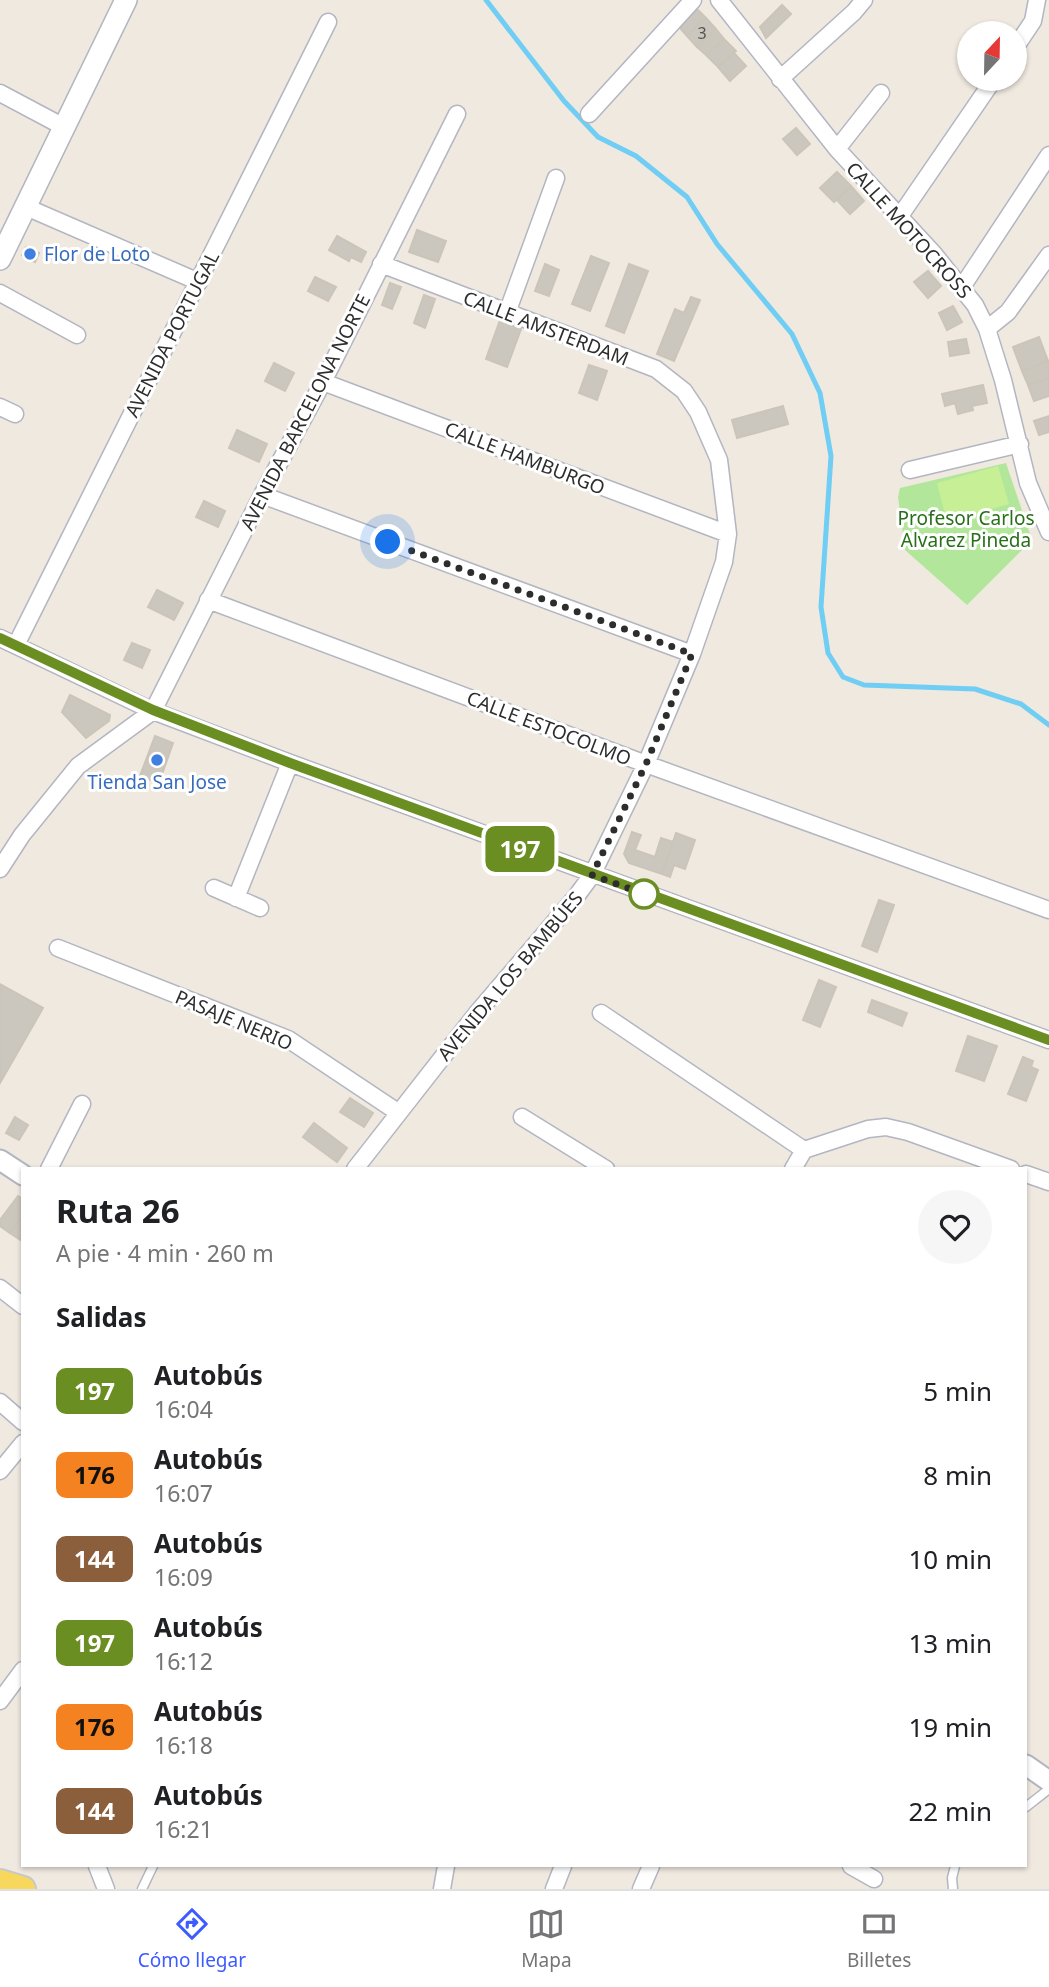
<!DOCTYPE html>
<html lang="es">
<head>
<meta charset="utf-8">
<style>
  :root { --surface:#fff; --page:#f6f6f6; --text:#202124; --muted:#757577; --line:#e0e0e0; --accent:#3d5bff }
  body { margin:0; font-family:"Noto Sans",sans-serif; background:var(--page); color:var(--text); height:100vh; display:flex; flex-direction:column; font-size:26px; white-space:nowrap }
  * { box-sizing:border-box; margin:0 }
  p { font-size:23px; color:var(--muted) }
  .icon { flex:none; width:38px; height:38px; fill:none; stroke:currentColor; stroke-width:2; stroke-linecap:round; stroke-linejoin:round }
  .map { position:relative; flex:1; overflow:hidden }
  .sheet { position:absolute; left:21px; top:1167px; width:1006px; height:700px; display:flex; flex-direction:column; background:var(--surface); border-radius:0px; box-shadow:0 2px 5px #0004 }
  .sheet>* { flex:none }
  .badge { padding:0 14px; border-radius:10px; font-size:24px; line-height:46px }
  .needle { width:46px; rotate:22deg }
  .buttons { position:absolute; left:957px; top:21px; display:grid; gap:14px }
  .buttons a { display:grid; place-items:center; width:70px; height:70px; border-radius:50%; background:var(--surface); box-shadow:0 2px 5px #0004; font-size:35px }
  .you { position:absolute; width:35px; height:35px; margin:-18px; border:5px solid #fff; border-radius:50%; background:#1a73e8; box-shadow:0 0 0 10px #1a73e833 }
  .map>.badge { position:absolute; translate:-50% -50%; box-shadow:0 0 0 4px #fff }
  h2 { padding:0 35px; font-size:26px; line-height:63px }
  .round { display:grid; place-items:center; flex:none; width:74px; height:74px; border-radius:37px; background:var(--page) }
  .headline { display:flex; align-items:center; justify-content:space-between; height:119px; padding:0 35px }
  h1 { font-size:33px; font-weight:700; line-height:52px }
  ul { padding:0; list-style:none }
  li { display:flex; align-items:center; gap:21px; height:84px; padding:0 35px }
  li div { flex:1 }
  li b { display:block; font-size:26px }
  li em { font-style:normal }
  li .badge { min-width:77px; font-weight:700; text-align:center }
  .dock { display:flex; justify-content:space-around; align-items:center; height:98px; border-top:2px solid var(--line); background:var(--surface); font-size:19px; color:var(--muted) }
  .dock a { display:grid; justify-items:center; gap:4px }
  .dock .selected { color:var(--accent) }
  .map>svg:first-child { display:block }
  .green { fill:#b2e79b }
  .pitch { fill:#c6ef96 }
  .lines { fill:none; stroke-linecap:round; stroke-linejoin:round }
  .stream { stroke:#70cdf4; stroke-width:5 }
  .building { fill:#cbc7be; stroke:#cbc5b9; stroke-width:2 }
  .service-casing { stroke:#b3b5c1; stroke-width:11 }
  .minor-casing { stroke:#b3b5c1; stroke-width:19 }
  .tertiary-casing { stroke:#b3b5c1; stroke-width:23 }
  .secondary-casing { stroke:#b3b5c1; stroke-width:24 }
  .primary-casing { stroke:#c8c8c8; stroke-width:28 }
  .service { stroke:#fff; stroke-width:8 }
  .minor { stroke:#fff; stroke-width:16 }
  .tertiary { stroke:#fff; stroke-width:19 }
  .secondary { stroke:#fff; stroke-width:21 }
  .primary { stroke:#f7d85d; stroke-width:24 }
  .line-casing { stroke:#fff; stroke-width:16 }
  .line { stroke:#6b8e23; stroke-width:10 }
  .walk { stroke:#2d2d2d; stroke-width:7; stroke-dasharray:0 12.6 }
  .shop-dot { fill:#3f7fe0; stroke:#fff; stroke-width:2.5 }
  .stop-dot { fill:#fff; stroke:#6b8e23; stroke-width:3.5 }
  .labels { text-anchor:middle; stroke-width:6; stroke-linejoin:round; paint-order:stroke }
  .number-label { font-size:16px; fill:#545451 }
  .street-label { font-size:19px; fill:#2d2d2d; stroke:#fff }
  .shop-label { font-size:19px; fill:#366cbe; stroke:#fff; text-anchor:start }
  .park-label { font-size:19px; fill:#277018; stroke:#fff }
</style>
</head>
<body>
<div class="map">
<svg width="1049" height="1889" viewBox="0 0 1049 1889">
  <rect width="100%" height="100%" fill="#efe9e0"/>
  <path class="green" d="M 1006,463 L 1032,540 L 967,605 L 905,550 L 898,497 L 900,488 Z"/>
  <path class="pitch" d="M 998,466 L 1009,504 L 947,522 L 937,483 Z"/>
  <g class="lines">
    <path class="stream" d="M 486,0 L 564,101 L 598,137 L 636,156 L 687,197 L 717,244 L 792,334 L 820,393 L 831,456 L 821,607 L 828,653 L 843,677 L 864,685 L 975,689 L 1021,704 L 1049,725"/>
  </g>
  <path class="building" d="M 782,5 L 791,14 L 766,38 L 760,27 Z
    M 697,9 L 706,18 L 687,36 L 679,27 Z
    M 706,18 L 716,29 L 697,47 L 687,36 Z
    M 716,29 L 724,39 L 706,55 L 697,47 Z
    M 724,39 L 736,51 L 718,67 L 706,55 Z
    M 734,53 L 746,66 L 730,81 L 718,67 Z
    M 796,128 L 810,144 L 797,155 L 783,139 Z
    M 837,172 L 851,186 L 834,202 L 820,188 Z
    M 851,186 L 864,201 L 850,214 L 837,200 Z
    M 417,230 L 446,241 L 438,262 L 409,252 Z
    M 337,236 L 366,252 L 361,262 L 351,257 L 349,261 L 329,250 Z
    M 26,247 L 39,253 L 35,262 L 22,255 Z
    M 591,256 L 609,263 L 590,311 L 572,304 Z
    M 545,264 L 559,270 L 549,296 L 535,291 Z
    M 629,264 L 648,271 L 624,333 L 606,326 Z
    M 928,271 L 941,286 L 928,298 L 914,282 Z
    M 315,277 L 336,287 L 328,301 L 308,291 Z
    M 390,283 L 401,287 L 392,309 L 382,305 Z
    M 424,295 L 435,299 L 425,328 L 414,323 Z
    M 691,297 L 700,300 L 674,361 L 657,354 L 675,309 L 684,313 Z
    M 953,306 L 962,322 L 947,330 L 939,313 Z
    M 500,320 L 521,329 L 507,367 L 486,359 Z
    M 1039,337 L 1048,361 L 1022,371 L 1013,347 Z
    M 966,339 L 969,353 L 950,356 L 948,342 Z
    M 1048,361 L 1049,378 L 1028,385 L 1022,371 Z
    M 274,363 L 294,373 L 285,391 L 265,381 Z
    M 589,365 L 607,371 L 597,400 L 579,393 Z
    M 1049,378 L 1049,396 L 1034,401 L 1028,385 Z
    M 983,385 L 987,403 L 972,406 L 973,410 L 958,414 L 955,403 L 945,406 L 942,394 Z
    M 783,406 L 788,424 L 737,438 L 732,420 Z
    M 1049,416 L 1049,432 L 1039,435 L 1034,421 Z
    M 237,430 L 267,444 L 259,462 L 229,448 Z
    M 204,501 L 225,511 L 218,527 L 196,517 Z
    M 157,590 L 183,603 L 174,620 L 148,607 Z
    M 132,643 L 150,650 L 142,668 L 124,660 Z
    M 70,695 L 110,715 L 109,721 L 86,738 L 62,712 Z
    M 155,736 L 173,743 L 159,783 L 140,776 Z
    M 632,832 L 641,835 L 635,850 L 655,857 L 661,838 L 673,842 L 662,874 L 629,863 L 624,854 Z
    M 676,833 L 695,840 L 685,869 L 674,865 L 670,877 L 662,874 Z
    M 879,900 L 894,905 L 877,952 L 862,946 Z
    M 819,980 L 836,987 L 820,1027 L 803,1020 Z
    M 0,984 L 43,1008 L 0,1083 Z
    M 872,1000 L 907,1013 L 902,1026 L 868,1012 Z
    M 968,1036 L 997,1046 L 984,1081 L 956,1071 Z
    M 1023,1057 L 1033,1061 L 1031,1067 L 1038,1070 L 1026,1101 L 1008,1094 Z
    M 350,1098 L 373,1113 L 364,1127 L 340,1112 Z
    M 15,1117 L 28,1125 L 19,1140 L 6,1133 Z
    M 314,1123 L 347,1148 L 337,1162 L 303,1137 Z
    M 18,1196 L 23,1199 L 23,1215 L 10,1233 L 0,1226 L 0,1220 Z
    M 23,1215 L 23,1240 L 22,1241 L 10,1233 Z"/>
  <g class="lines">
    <g class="service-casing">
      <path id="service" d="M 1026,1807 L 1049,1789
        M 142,1889 L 153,1866
        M 953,1889 L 952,1878 L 955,1866"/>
    </g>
    <g class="minor-casing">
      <path id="minor" d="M 719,0 L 837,149 L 934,254 L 975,305 L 987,329 L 1003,380 L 1028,483 L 1049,532
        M 1015,48 L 1033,21 L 1037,0
        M 780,79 L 854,12 L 864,0
        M 0,93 L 64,127
        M 589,114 L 693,0
        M 837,149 L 881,93
        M 26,207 L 199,282
        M 900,216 L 994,79
        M 962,287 L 1049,155
        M 0,293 L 77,335
        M 507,313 L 556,178
        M 987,329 L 1008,312 L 1049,255
        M 323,382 L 728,534
        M 0,407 L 15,414
        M 910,470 L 1020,444
        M 262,495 L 692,654
        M 208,600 L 646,764 L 1049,910
        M 0,638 L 153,711 L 290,763 L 1049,1040
        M 16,645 L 328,22
        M 0,869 L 22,835 L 78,766 L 153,711 L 262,495 L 323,382 L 457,114
        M 214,888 L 260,908
        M 236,898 L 290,763
        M 58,948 L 288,1039 L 399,1113
        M 601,1013 L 804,1150
        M 522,1117 L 606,1169
        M 49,1169 L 82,1104
        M 355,1169 L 477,1013 L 575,898 L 592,875 L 646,764 L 692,654 L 724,562 L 728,534 L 719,460 L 698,412 L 684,391 L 656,369 L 381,264
        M 793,1169 L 804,1150 L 868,1129 L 886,1127 L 908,1132 L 1011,1169
        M 1026,1174 L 1049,1182
        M 0,1288 L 23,1306
        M 0,1402 L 23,1422
        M 0,1471 L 23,1443
        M 0,1701 L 23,1670
        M 97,1866 L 106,1889
        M 851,1866 L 874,1879
        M 442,1889 L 446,1866
        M 554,1889 L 563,1866
        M 641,1889 L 651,1866"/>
    </g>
    <g class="tertiary-casing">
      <path id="tertiary" d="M 0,1160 L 23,1175
        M 1026,1765 L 1049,1781"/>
    </g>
    <g class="secondary-casing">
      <path id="secondary" d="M 0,259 L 126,0"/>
    </g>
    <g class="primary-casing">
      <path id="primary" d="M 0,1882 L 23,1889"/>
    </g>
    <use href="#service" class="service"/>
    <use href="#minor" class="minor"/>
    <use href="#tertiary" class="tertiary"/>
    <use href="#secondary" class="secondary"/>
    <use href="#primary" class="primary"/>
  </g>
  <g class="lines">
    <g class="line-casing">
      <path id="line" d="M 0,638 L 153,710 L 290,763 L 1049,1040"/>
    </g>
    <use href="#line" class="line"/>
    <path class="walk" d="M 388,542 L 692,654 L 646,764 L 592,875 L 644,894"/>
  </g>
  <g class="shop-dot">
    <circle cx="30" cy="254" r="7"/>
    <circle cx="157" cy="760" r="7"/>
  </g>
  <circle class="stop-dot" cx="644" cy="894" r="14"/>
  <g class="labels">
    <g class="number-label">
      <text x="702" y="39">3</text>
    </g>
    <g class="street-label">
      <text transform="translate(909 230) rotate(48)" y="7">CALLE MOTOCROSS</text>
      <text transform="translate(546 328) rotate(21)" y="7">CALLE AMSTERDAM</text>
      <text transform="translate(172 334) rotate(-63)" y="7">AVENIDA PORTUGAL</text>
      <text transform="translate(305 412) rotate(-63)" y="7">AVENIDA BARCELONA NORTE</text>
      <text transform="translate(525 458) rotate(21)" y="7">CALLE HAMBURGO</text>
      <text transform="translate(549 728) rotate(21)" y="7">CALLE ESTOCOLMO</text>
      <text transform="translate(510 976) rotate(-50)" y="7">AVENIDA LOS BAMBÚES</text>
      <text transform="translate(234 1020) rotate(23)" y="7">PASAJE NERIO</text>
    </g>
    <g class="shop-label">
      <text x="44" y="261">Flor de Loto</text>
      <text x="157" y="789" text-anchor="middle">Tienda San Jose</text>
    </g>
    <g class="park-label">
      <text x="966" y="525">Profesor Carlos<tspan x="966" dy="22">Alvarez Pineda</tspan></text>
    </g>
  </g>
</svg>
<div class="buttons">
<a><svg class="needle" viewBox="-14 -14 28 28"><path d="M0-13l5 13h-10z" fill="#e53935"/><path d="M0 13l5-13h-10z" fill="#757577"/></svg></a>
</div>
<div class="you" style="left:388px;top:542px"></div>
<b class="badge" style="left:520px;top:849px;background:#6b8e23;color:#fff">197</b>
<section class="sheet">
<div class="headline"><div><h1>Ruta 26</h1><p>A pie · 4 min · 260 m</p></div><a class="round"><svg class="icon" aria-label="heart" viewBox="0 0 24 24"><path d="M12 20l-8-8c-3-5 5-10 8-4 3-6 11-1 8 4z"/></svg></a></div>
<h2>Salidas</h2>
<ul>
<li><span class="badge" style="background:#6b8e23;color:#fff">197</span><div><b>Autobús</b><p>16:04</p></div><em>5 min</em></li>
<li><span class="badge" style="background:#f58220;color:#111">176</span><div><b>Autobús</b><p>16:07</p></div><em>8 min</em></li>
<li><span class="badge" style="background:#8b5e3c;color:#fff">144</span><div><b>Autobús</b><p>16:09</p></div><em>10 min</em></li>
<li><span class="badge" style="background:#6b8e23;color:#fff">197</span><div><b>Autobús</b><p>16:12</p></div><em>13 min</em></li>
<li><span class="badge" style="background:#f58220;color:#111">176</span><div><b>Autobús</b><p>16:18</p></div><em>19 min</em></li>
<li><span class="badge" style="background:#8b5e3c;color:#fff">144</span><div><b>Autobús</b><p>16:21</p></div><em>22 min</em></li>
</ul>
</section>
</div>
<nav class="dock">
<a class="selected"><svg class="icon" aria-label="directions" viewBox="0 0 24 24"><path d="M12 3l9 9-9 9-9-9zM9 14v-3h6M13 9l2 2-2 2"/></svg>Cómo llegar</a>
<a><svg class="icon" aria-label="map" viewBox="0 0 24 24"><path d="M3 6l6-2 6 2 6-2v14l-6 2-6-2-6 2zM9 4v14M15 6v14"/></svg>Mapa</a>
<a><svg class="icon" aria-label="tickets" viewBox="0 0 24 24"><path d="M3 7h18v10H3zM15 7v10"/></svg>Billetes</a>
</nav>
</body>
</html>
